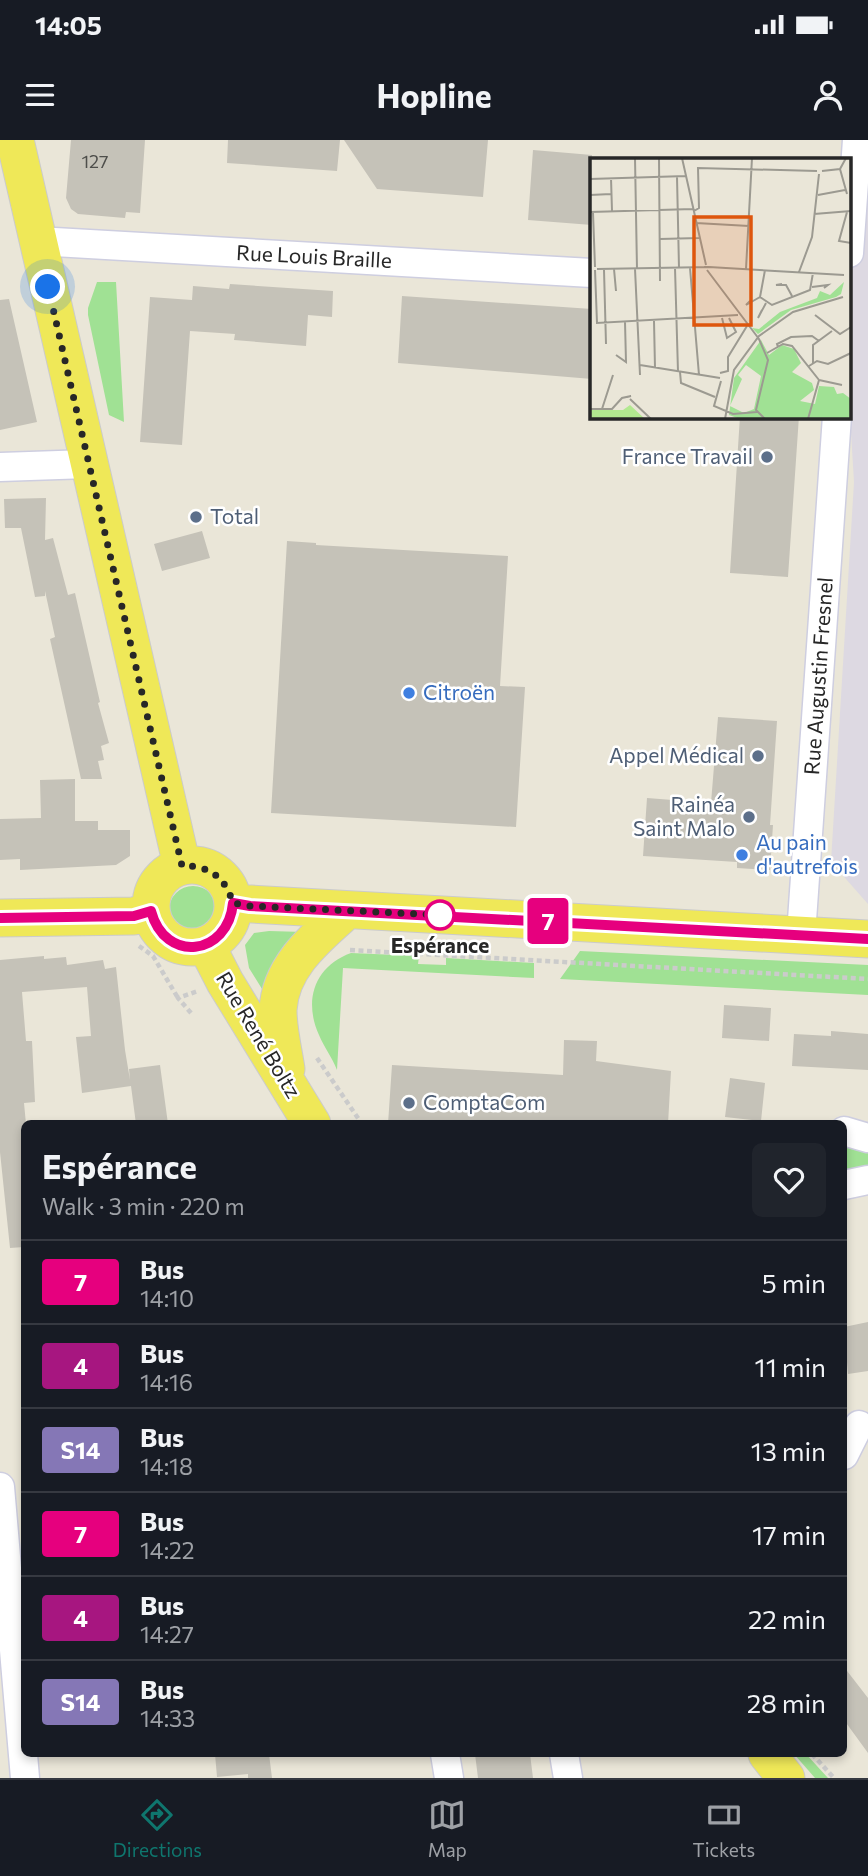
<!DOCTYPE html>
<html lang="en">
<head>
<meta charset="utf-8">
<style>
  :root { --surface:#171b24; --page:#20242c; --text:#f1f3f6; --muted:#9ea1a6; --line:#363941; --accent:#0f766e }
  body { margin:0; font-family:Commissioner,sans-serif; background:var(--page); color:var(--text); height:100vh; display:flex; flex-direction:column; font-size:26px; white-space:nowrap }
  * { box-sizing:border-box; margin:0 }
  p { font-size:23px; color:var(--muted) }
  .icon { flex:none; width:38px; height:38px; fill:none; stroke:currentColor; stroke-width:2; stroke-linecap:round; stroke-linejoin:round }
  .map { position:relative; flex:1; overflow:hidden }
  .side { position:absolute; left:21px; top:980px; width:826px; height:637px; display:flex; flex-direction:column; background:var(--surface); border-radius:10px; box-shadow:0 4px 10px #0003 }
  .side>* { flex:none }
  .badge { padding:0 14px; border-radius:5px; font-size:24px; line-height:46px }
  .you { position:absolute; width:35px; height:35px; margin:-18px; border:5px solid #fff; border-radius:50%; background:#1a73e8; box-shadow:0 0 0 10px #1a73e833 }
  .map>.badge { position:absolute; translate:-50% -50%; box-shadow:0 0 0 4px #fff }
  .round { display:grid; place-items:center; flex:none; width:74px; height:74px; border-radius:10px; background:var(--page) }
  .headline { display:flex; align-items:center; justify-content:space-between; height:119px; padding:0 21px }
  h1 { font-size:33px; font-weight:700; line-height:52px }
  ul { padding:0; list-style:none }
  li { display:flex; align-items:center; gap:21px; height:84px; padding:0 21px; border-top:2px solid var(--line) }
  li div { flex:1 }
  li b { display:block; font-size:26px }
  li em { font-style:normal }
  li .badge { min-width:77px; font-weight:700; text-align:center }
  .status { display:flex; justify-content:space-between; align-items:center; height:49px; padding:0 35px; background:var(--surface); direction:ltr }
  .status svg { height:19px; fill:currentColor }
  header { display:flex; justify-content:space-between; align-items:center; height:91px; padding:0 21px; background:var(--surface); font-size:32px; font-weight:700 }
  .menu { display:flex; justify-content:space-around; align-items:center; height:98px; border-top:2px solid var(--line); background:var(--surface); font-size:19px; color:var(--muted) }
  .menu a { display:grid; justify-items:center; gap:4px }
  .menu .active { color:var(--accent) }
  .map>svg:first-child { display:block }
  .industrial { fill:#ddd9e2 }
  .green { fill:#a0e194 }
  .building { fill:#c5c2b8 }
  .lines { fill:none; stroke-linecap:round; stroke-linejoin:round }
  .minor-casing { stroke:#cecee0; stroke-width:31 }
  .major-casing { stroke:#cbcbcb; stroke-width:39 }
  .path { stroke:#cbcbcb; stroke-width:4.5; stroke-dasharray:5 3.5; stroke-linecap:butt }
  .minor { stroke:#fff; stroke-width:28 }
  .major { stroke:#efe858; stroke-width:37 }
  .line-casing { stroke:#fff; stroke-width:16 }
  .line { stroke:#e6007e; stroke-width:10 }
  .walk { stroke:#272727; stroke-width:7; stroke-dasharray:0 12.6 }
  .service-dot { fill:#5c6f8a; stroke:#fff; stroke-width:2.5 }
  .shop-dot { fill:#3f7fe0; stroke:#fff; stroke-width:2.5 }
  .stop-dot { fill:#fff; stroke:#e6007e; stroke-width:3.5 }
  .labels { text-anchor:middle; stroke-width:5; stroke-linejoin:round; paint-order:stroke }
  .number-label { font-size:18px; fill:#4e4e4b }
  .street-label { font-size:21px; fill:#272727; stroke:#fff }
  .service-label { font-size:21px; fill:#4e5e75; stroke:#fff; text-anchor:end }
  .shop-label { font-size:21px; fill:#366cbe; stroke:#fff; text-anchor:start }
  .stop-label { font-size:21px; font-weight:bold; fill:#272727; stroke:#fff }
  .inset-road { fill:none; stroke:#9c9a91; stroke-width:2 }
  .view { fill:#de560d; fill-opacity:0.15; stroke:#de560d; stroke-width:3.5 }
  .inset-edge { fill:none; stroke:#272727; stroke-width:3.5 }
</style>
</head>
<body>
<div class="status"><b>14:05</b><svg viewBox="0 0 49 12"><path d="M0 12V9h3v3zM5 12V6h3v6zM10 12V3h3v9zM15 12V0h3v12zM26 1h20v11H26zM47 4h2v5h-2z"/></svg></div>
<header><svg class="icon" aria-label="menu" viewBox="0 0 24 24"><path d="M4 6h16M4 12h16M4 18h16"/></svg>Hopline<svg class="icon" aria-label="person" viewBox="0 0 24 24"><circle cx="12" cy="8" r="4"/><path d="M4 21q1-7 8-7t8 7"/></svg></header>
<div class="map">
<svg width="868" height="1638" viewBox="0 0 868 1638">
  <rect width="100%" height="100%" fill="#eae6d8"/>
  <path class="industrial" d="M 868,0 L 868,764 L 831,722 L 854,342 L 849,260 L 849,19 Z"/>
  <path class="green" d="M 97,142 L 116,142 L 124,282 L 109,275 L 88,175 L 88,168 Z
    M169 770a24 24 0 1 1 48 0a24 24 0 1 1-48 0Z
    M 269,791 L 304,792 L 267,857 L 249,828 L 245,805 L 254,793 Z
    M 580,811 L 868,825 L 868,855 L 560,839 Z
    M 351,813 L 419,816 L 418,824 L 446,825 L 446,818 L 534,823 L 534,838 L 343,828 L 337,930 C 332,917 324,907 319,895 C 303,860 315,826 351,813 Z
    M 844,1005 L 868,1009 L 868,1028 L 844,1032 Z
    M 794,1614 L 806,1614 L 828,1638 L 815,1638 Z"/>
  <path class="building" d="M 71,0 L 145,0 L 140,73 L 126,72 L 125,78 L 78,74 L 71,69 L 66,58 Z
    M 228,0 L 340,0 L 337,31 L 227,23 Z
    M 344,0 L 488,0 L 483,57 L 377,49 Z
    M 533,10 L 592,15 L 592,85 L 528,80 Z
    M 230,144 L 333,151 L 332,177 L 308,175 L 306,206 L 234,200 L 235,194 L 190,191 L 182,305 L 140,302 L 150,157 L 192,160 L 193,146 L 229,149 Z
    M 402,156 L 592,169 L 592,239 L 398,223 Z
    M 9,159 L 37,282 L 0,290 L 0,160 Z
    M 740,276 L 799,276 L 788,437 L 730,433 Z
    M 46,358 L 45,400 L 53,398 L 68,455 L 75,453 L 100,562 L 98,563 L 109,603 L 101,606 L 104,620 L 98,621 L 102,639 L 81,639 L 50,499 L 55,497 L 45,451 L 45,456 L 35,457 L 21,388 L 5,388 L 4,359 Z
    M 202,391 L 210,418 L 162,431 L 154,404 Z
    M 287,401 L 316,403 L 316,405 L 508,416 L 500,546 L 525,547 L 516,687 L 271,673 Z
    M 718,577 L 777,581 L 770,685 L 773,685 L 770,730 L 737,728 L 737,722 L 643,716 L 647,658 L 711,663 Z
    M 75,639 L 75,681 L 98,681 L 98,690 L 130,690 L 130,716 L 116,725 L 20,730 L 20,719 L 0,720 L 0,679 L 41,678 L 40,640 Z
    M 44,816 L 44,819 L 66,817 L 67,825 L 103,820 L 105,829 L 116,827 L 125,910 L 130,940 L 129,929 L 160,925 L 168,984 L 136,984 L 131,946 L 82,953 L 76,897 L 91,896 L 87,847 L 22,852 L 26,901 L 32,901 L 35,962 L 24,963 L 26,984 L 24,1107 L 10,1108 L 0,1012 L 0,820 Z
    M 724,865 L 771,868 L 769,901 L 722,898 Z
    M 831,891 L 868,894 L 868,930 L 792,926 L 794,894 L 831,896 Z
    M 564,900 L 597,901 L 596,921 L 671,931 L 668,984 L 388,984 L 392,925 L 563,935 Z
    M 730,938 L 765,943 L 761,981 L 725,977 Z
    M 868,1182 L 868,1231 L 848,1234 L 844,1187 Z
    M 844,1527 L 868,1558 L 868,1613 L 844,1580 Z
    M 215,1614 L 269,1614 L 272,1638 L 248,1638 L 248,1634 L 217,1637 Z
    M 475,1614 L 530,1614 L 533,1638 L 478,1638 Z"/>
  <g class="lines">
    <g class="minor-casing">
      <path id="minor" d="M 37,101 L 592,133
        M 849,113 L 857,0
        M 0,327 L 88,324
        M 801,795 L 837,276
        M 844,991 L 868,998
        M 844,1045 L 868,1040
        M 844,1315 L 859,1285
        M 0,1347 L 25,1638
        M 445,1614 L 449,1638
        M 564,1614 L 568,1638"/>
    </g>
    <g class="major-casing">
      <path id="major" d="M 15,0 L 182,726
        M151 766a41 41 0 1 1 82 0a41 41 0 1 1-82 0Z
        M 233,763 L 868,799
        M 0,778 L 134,776 L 151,771
        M 206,805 L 225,842 L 312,984
        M 286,929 C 283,910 278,889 278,870 C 280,826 317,797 347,770
        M 767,1614 L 786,1638"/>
    </g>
    <path class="path" d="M 139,806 L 153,816 L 178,858
      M 350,810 L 868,839
      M 191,873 L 178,858 L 198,851
      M 317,918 L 362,984
      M 812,1614 L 834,1638"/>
    <use href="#minor" class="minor"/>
    <use href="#major" class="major"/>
  </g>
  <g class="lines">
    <g class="line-casing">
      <path id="line" d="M 0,778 L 134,776 L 151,771 C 165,824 228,816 233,763 L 250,766 L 868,799"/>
    </g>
    <use href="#line" class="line"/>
    <path class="walk" d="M 48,147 L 182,726 C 209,725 225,737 233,763 L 250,766 L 440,775"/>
  </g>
  <g class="service-dot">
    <circle cx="767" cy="317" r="7"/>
    <circle cx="196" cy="377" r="7"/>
    <circle cx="758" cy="616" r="7"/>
    <circle cx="749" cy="677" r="7"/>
    <circle cx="409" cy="963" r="7"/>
  </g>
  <g class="shop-dot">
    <circle cx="409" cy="553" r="7"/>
    <circle cx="742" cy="715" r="7"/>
  </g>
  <circle class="stop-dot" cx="440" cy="775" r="14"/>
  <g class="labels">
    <g class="number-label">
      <text x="95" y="28">127</text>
    </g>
    <g class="street-label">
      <text transform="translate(314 117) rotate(3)" y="7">Rue Louis Braille</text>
      <text transform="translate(819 536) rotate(-86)" y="7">Rue Augustin Fresnel</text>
      <text transform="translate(258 895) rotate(59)" y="7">Rue René Boltz</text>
    </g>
    <g class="service-label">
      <text x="753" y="324">France Travail</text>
      <text x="210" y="384" text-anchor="start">Total</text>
      <text x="744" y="623">Appel Médical</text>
      <text x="735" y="672">Rainéa<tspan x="735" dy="24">Saint Malo</tspan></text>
      <text x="423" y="970" text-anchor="start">ComptaCom</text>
    </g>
    <g class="shop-label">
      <text x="423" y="560">Citroën</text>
      <text x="756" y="710">Au pain<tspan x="756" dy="24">d'autrefois</tspan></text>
    </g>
    <g class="stop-label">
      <text x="440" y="813">Espérance</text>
    </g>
  </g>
  <g transform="translate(590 18)">
    <rect width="261" height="261" fill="#eae6d8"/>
    <path d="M 254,124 L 251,136 L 246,139 L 201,152 L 168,176 L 162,170 L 169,171 L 190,154 L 227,140 L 230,133 L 240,137 ZM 171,182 L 179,197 L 192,187 L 204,191 L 211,205 L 202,214 L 222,225 L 224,232 L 210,243 L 225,246 L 229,228 L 244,229 L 247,236 L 253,235 L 261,241 L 261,261 L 150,261 L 139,257 L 144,220 ZM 156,207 L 171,218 L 164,251 L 154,255 L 140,248 L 152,221 L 148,217 Z" fill="#a0e194" fill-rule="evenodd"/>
    <path d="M 40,247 L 55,261 L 0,261 L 0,252 L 33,252 Z" fill="#b2e990"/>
    <path class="inset-road" d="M 45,0 L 47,111M 69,0 L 70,123M 92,0 L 116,107M 250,11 L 257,36M 232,13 L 250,11 L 256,0M 87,19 L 89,110M 21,20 L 22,53M 0,21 L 96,18M 0,37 L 21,36M 228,37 L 255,32M 104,53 L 109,50 L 108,10 L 227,13M 0,54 L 103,51M 257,54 L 249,83 L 261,85M 3,55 L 5,109M 224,56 L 261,53M 106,65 L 159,68M 70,81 L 109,80M 119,109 L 254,117M 85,110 L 88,214M 100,110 L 109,217M 7,111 L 119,109 L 114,109M 24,111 L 26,133M 45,111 L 50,217M 156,111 L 162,0M 5,112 L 7,165 L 148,157M 14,112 L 16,186M 117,112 L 169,181M 175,112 L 170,139 L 182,147 L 220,132 L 223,115M 209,114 L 222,79 L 229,16M 192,126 L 186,127 L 196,127 L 202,138M 222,129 L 238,127 L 234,130M 160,143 L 156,147 L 170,139M 172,152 L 168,160 L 176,145M 225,157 L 250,176 L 261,169M 132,160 L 137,180 L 146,174 L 139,160M 64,163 L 65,210M 169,181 L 178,202 L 166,252 L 175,261M 188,189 L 187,186 L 201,179 L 222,178 L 229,183M 177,195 L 193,186 L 202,188 L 229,222M 26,197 L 36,204 L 35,164M 223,205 L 223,187 L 242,173M 50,207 L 130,220M 219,208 L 227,203 L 238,206 L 261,195M 90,214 L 91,225 L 125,239M 130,215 L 138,213 L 138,199 L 157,168M 229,222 L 252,227M 131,223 L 124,248 L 143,256 L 167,254M 40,241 L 61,261M 0,251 L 22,251 L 32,240 L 41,238 L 37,239M 12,251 L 23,217M 135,261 L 144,212 L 169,178 L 203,154 L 253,139M 218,261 L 229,222"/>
    <path class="view" d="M 104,59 L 161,59 L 161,167 L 104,167 Z"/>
    <rect width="261" height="261" class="inset-edge"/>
  </g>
</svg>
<div class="you" style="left:48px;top:147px"></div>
<b class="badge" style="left:548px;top:781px;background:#e6007e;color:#fff">7</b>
<section class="side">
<div class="headline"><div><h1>Espérance</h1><p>Walk · 3 min · 220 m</p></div><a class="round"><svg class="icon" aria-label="heart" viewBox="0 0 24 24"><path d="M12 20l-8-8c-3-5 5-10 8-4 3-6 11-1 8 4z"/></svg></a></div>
<ul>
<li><span class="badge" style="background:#e6007e;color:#fff">7</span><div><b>Bus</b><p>14:10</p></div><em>5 min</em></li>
<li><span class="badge" style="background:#a71680;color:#fff">4</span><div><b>Bus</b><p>14:16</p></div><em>11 min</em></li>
<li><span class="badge" style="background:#8577b6;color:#fff">S14</span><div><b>Bus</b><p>14:18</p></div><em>13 min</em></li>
<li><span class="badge" style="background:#e6007e;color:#fff">7</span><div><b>Bus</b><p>14:22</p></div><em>17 min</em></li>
<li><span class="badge" style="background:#a71680;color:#fff">4</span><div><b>Bus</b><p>14:27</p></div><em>22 min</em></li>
<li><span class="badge" style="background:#8577b6;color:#fff">S14</span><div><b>Bus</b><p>14:33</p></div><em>28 min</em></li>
</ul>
</section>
</div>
<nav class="menu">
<a class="active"><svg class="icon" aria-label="directions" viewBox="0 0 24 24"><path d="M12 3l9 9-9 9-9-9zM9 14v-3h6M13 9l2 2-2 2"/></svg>Directions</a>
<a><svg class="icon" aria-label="map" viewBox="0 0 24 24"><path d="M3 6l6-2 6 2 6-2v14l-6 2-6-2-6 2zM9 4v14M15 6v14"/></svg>Map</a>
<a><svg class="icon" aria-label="tickets" viewBox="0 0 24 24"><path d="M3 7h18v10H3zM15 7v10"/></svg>Tickets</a>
</nav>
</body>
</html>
